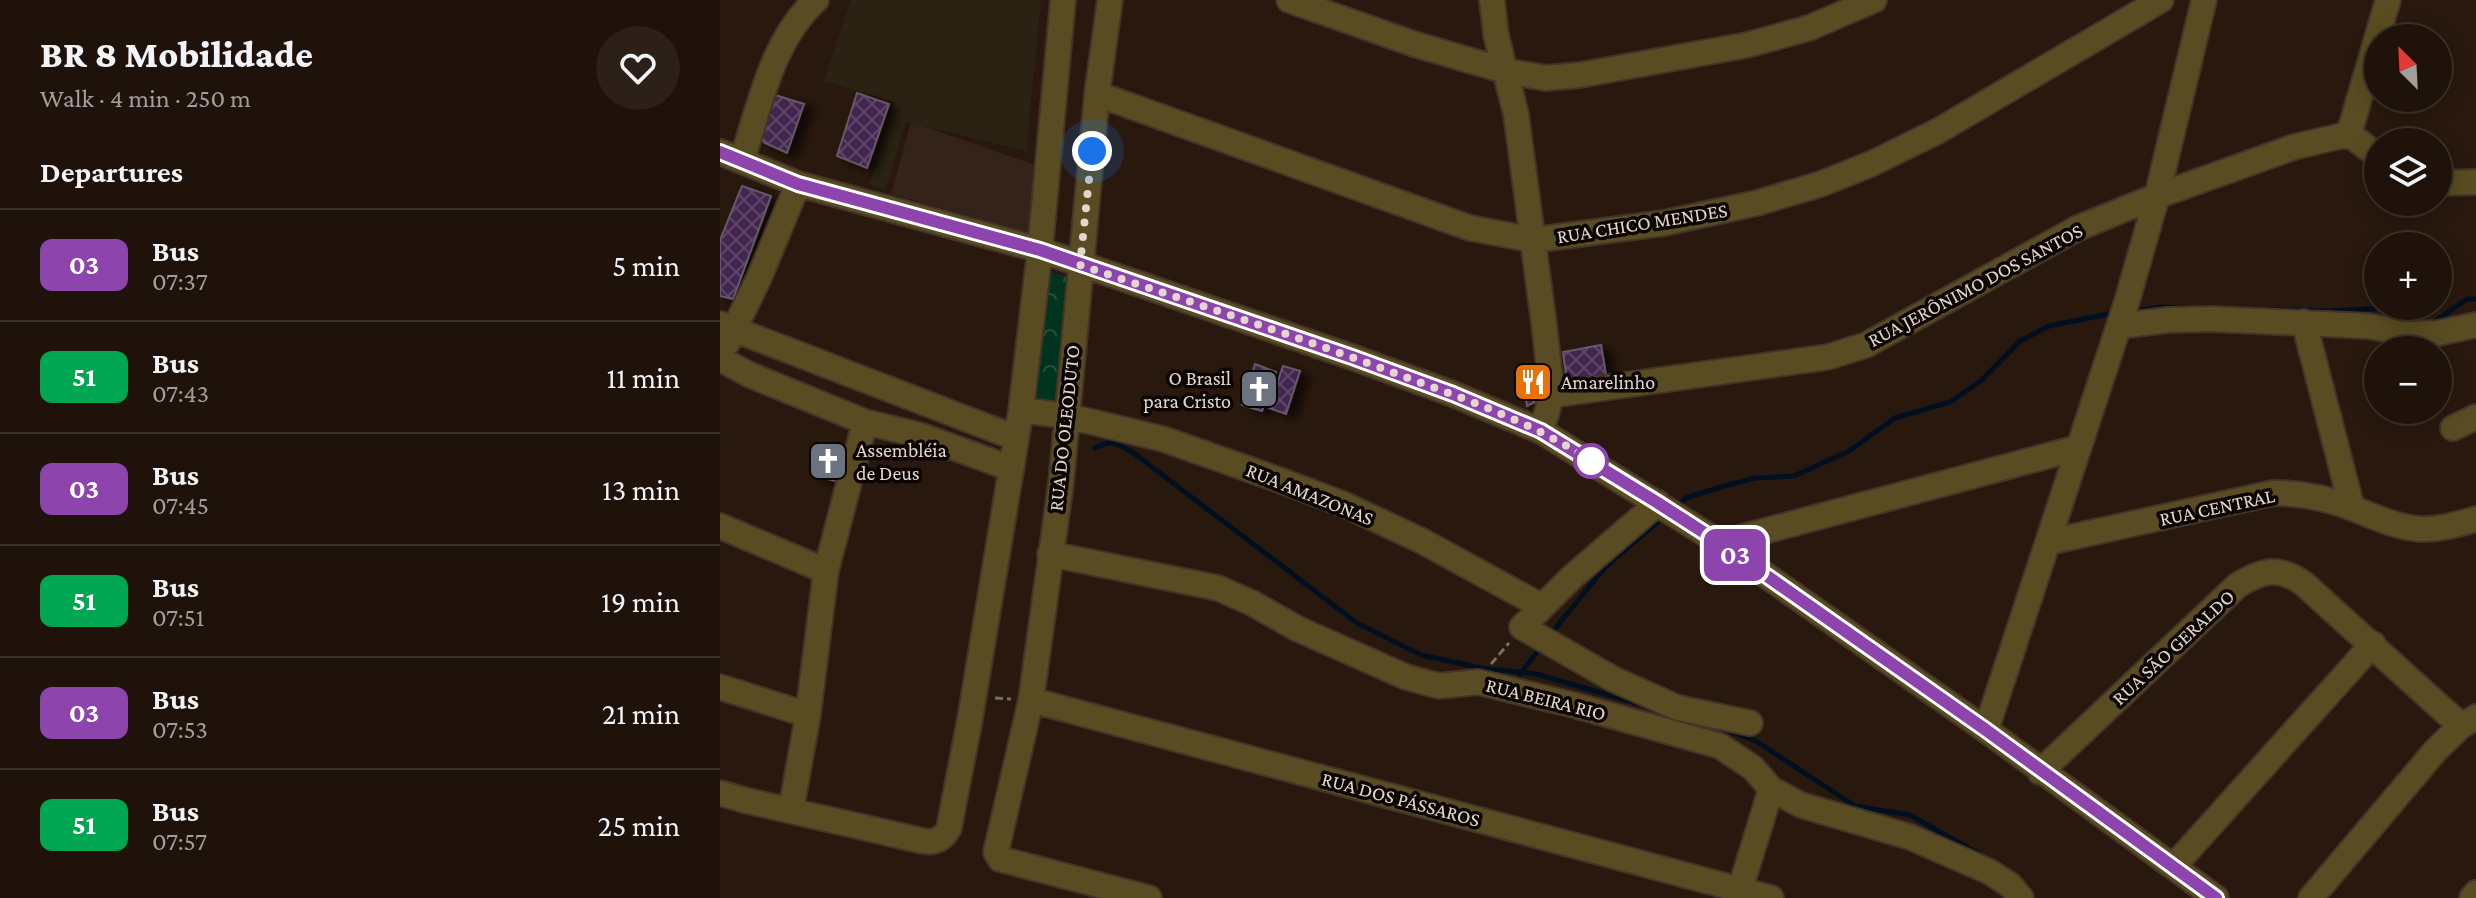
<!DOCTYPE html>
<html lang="en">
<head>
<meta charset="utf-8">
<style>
  :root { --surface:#1f120a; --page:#2c2018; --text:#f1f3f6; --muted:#a19e9c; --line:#3c322b }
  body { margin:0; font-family:"Crimson Pro",serif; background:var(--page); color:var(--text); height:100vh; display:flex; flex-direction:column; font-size:30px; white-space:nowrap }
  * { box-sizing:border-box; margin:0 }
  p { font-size:26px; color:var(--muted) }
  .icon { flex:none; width:44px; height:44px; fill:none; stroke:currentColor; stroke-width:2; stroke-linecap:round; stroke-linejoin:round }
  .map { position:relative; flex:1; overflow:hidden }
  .details { display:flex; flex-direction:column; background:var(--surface); width:720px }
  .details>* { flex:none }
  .badge { padding:0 16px; border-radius:12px; font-size:28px; line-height:52px }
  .needle { width:52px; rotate:336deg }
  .tools { position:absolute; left:1644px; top:24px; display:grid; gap:16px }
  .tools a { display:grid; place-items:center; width:88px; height:88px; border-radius:50%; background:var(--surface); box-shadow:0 4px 20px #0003,0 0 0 2px var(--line); font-size:40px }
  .you { position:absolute; width:40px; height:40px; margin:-20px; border:6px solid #fff; border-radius:50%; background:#1a73e8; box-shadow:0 0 0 12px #1a73e833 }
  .map>.badge { position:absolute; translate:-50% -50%; box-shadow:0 0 0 4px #fff }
  h2 { padding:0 40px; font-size:30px; line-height:72px }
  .round { display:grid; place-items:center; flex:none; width:84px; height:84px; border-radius:42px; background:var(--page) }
  .summary { display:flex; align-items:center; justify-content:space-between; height:136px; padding:0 40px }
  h1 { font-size:38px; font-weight:800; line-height:60px }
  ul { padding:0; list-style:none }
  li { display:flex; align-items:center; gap:24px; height:112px; padding:0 40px; border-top:2px solid var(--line) }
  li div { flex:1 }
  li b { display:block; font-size:30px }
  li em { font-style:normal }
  li .badge { min-width:88px; font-weight:700; text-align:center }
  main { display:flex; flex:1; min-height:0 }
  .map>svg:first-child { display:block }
  .education { fill:#2b2213 }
  .medical { fill:#34231b }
  .park { fill:url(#park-crowns) }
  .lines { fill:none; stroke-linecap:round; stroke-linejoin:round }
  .stream { stroke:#001020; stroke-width:5 }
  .building { fill:url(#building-cross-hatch); stroke:#65586b; stroke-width:2; filter:url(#shadow) }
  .minor-casing { stroke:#433328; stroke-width:28 }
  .path { stroke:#7b6d63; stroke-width:3; stroke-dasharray:8 4; stroke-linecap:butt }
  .minor { stroke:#594c22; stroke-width:24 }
  .line-casing { stroke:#fff; stroke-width:18 }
  .line { stroke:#8e44ad; stroke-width:12 }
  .walk { stroke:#e2d6ce; stroke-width:8; stroke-dasharray:0 14.4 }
  .stop-dot { fill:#fff; stroke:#8e44ad; stroke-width:4 }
  .labels { text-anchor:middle; stroke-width:7; stroke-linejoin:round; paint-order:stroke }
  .street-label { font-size:20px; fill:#e2d6ce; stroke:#0c0603 }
  .poi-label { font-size:20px; fill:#e2d6ce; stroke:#0c0603; text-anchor:start }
</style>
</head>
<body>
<main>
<section class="details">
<div class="summary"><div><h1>BR 8 Mobilidade</h1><p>Walk · 4 min · 250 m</p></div><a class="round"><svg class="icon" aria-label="heart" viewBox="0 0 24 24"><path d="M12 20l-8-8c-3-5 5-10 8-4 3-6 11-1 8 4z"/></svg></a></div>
<h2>Departures</h2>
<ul>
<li><span class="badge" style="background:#8e44ad;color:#fff">03</span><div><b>Bus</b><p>07:37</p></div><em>5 min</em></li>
<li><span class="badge" style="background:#00a651;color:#fff">51</span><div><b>Bus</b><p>07:43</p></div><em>11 min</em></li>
<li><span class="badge" style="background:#8e44ad;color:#fff">03</span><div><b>Bus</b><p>07:45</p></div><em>13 min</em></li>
<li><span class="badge" style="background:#00a651;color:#fff">51</span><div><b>Bus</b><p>07:51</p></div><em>19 min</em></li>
<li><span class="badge" style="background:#8e44ad;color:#fff">03</span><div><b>Bus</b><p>07:53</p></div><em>21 min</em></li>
<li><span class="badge" style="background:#00a651;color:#fff">51</span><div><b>Bus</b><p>07:57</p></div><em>25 min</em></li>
</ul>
</section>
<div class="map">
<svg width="1756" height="898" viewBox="0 0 1756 898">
  <defs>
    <pattern id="park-crowns" width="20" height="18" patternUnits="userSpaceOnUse" patternTransform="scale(2)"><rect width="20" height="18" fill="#00341e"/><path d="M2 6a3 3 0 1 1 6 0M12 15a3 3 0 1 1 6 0" fill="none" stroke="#25513e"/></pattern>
    <pattern id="building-cross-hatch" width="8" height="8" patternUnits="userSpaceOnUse" patternTransform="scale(2)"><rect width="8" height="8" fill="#43264f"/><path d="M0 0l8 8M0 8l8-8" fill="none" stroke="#5e4567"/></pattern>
    <filter id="shadow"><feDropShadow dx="9" dy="5" stdDeviation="4" flood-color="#0009"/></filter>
  </defs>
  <rect width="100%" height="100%" fill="#29180d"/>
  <path class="education" d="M 131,0 L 321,0 L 306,151 L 186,122 L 165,190 L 150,184 L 175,102 L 104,81 Z"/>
  <path class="medical" d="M 191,122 L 321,167 L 314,234 L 171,194 Z"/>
  <path class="park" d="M 322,271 L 349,277 L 334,405 L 307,402 Z"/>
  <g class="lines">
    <path class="stream" d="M 1551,310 L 1611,311 L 1683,307 L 1695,325
      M 1411,311 L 1443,307 L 1469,308
      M 1711,324 L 1747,299 L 1756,299
      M 375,448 C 394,438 398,444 415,454 L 637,623 L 701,655 L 761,668 L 816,674 L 927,706
      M 956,507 L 966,498 L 1001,487 L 1035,478 L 1074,476 L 1129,451 L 1175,418 L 1230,402 L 1262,380 L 1300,341 L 1329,326 L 1393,313
      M 830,635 L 886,566 L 945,516
      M 800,674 L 822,646
      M 1005,730 L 1034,740 L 1135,806 L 1190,815 L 1259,854"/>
  </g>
  <path class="building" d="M 137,93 L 169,104 L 147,168 L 117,156 Z
    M 55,95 L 84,104 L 67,153 L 45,143 L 41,139 Z
    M 22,186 L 51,196 L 13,299 L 0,296 L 0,240 Z
    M 881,345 L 886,375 L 853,380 L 846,375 L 843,352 Z
    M 535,364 L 556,372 L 542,411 L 522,405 Z
    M 563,366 L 580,371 L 566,414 L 549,408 Z
    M 822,372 L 824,390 L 819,400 L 807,406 L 802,374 Z
    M 99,444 L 122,446 L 117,481 L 93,476 Z"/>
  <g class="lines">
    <g class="minor-casing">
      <path id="minor" d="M 390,0 L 377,94 L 341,483 L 311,700 L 276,852 L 280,859 L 429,898
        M 569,0 L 694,44 L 786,71 L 825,78 L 860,75 L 1027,45 L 1089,28 L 1154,0
        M 772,0 L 776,35 L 796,114 L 824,324 L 832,395 L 821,431
        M 377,94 L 750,228 L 814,240 L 944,223 L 1037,203 L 1101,184 L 1153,163 L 1218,131 L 1441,0
        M 1629,134 L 1668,0
        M 0,152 L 78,184 L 320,250 L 632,357 L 733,394 L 821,431 L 1000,543 L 1266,730 L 1496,898
        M 22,160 C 40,105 52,40 96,0
        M 1718,183 L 1756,182
        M 1584,322 L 1632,508
        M 0,324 L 296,438
        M 1399,326 L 1448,320 L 1491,319 L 1648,326 L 1691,334 L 1718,333 L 1756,325
        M 8,342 L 39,278 L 78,184
        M 0,359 L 30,375 L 145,422 L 199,435 L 290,468
        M 832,395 L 1108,357 L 1146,345 L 1358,228 L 1437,196 L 1574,147 L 1629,134 L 1658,156
        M 301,410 L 347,416 L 443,439 L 562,481 L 623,504 L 702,541 L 821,606
        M 1733,428 L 1756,417
        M 938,503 L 852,577 L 802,627 L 893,679 L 958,708 L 1030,723
        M 0,526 L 106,571
        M 1329,542 L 1553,493 C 1580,493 1602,497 1627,506 C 1651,515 1674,527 1700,529 C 1719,530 1738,524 1756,519
        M 1000,543 L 1357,448
        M 330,554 L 498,588 L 532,603 L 578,629 L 686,677 L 719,686 L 758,682 L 854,705 L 1000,746 L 1033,768 L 1051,789 L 1081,805 L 1190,837 L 1270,872 L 1290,885 L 1301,898
        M 0,687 L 88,715
        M 311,700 L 1051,898
        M 1266,730 L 1407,301 L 1437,196 L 1484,0
        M 1320,772 L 1518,585 C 1543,570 1558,566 1583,583 L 1741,726
        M 0,793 L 24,800 L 203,841 C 216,843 223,839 229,828 L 250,719 L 301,410 L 320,250 L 343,0
        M 71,810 L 88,715 L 106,571 L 145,422
        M 1454,866 L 1653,644
        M 1020,890 L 1051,789
        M 1591,898 L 1716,750 L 1741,726 L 1756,717
        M 1752,898 L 1756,893"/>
    </g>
    <path class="path" d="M 771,664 L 789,643
      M 275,698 L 291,699"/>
    <use href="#minor" class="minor"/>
  </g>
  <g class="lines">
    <g class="line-casing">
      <path id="line" d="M 0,152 L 78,184 L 320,250 L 632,357 L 733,394 L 821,431 L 938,503 L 1000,543 L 1266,730 L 1496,898"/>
    </g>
    <use href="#line" class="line"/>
    <path class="walk" d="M 372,151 L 360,265 C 470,302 580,337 688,378 C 751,401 815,424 871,461"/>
  </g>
  <defs>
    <g id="restaurant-square" transform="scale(2)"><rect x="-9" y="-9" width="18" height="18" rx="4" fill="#e8710a" stroke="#0c0603"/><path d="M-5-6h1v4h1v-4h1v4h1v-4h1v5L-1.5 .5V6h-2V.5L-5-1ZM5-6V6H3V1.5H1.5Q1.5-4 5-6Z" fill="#fff"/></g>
    <g id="church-square" transform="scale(2)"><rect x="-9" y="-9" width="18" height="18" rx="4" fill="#6b7280" stroke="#0c0603"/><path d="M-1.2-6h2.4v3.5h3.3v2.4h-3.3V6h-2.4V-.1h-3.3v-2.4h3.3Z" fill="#fff"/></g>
  </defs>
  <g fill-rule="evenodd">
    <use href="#restaurant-square" x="813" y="382"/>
    <use href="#church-square" x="539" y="389"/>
    <use href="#church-square" x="108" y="461"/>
  </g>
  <circle class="stop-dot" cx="871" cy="461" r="16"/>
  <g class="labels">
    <g class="street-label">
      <text transform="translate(922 223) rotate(-9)" y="7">RUA CHICO MENDES</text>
      <text transform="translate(1255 285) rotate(-28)" y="7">RUA JERÔNIMO DOS SANTOS</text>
      <text transform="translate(344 428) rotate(-84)" y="7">RUA DO OLEODUTO</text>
      <text transform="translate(590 494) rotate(22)" y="7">RUA AMAZONAS</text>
      <text transform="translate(1497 507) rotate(-12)" y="7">RUA CENTRAL</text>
      <text transform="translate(1453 647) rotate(-43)" y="7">RUA SÃO GERALDO</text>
      <text transform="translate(826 699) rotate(14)" y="7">RUA BEIRA RIO</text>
      <text transform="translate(681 799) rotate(15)" y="7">RUA DOS PÁSSAROS</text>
    </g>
    <g class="poi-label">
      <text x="511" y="385" text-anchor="end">O Brasil<tspan x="511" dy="23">para Cristo</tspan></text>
      <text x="841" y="389">Amarelinho</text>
      <text x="136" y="457">Assembléia<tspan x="136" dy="23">de Deus</tspan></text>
    </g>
  </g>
</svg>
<div class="tools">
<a><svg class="needle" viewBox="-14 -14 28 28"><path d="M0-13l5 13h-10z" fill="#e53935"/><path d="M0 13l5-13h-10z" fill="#a19e9c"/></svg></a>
<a><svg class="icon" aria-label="layers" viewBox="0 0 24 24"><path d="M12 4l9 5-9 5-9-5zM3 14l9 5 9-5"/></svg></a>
<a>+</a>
<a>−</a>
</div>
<div class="you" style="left:372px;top:151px"></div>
<b class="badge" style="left:1015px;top:555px;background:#8e44ad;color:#fff">03</b>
</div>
</main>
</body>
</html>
